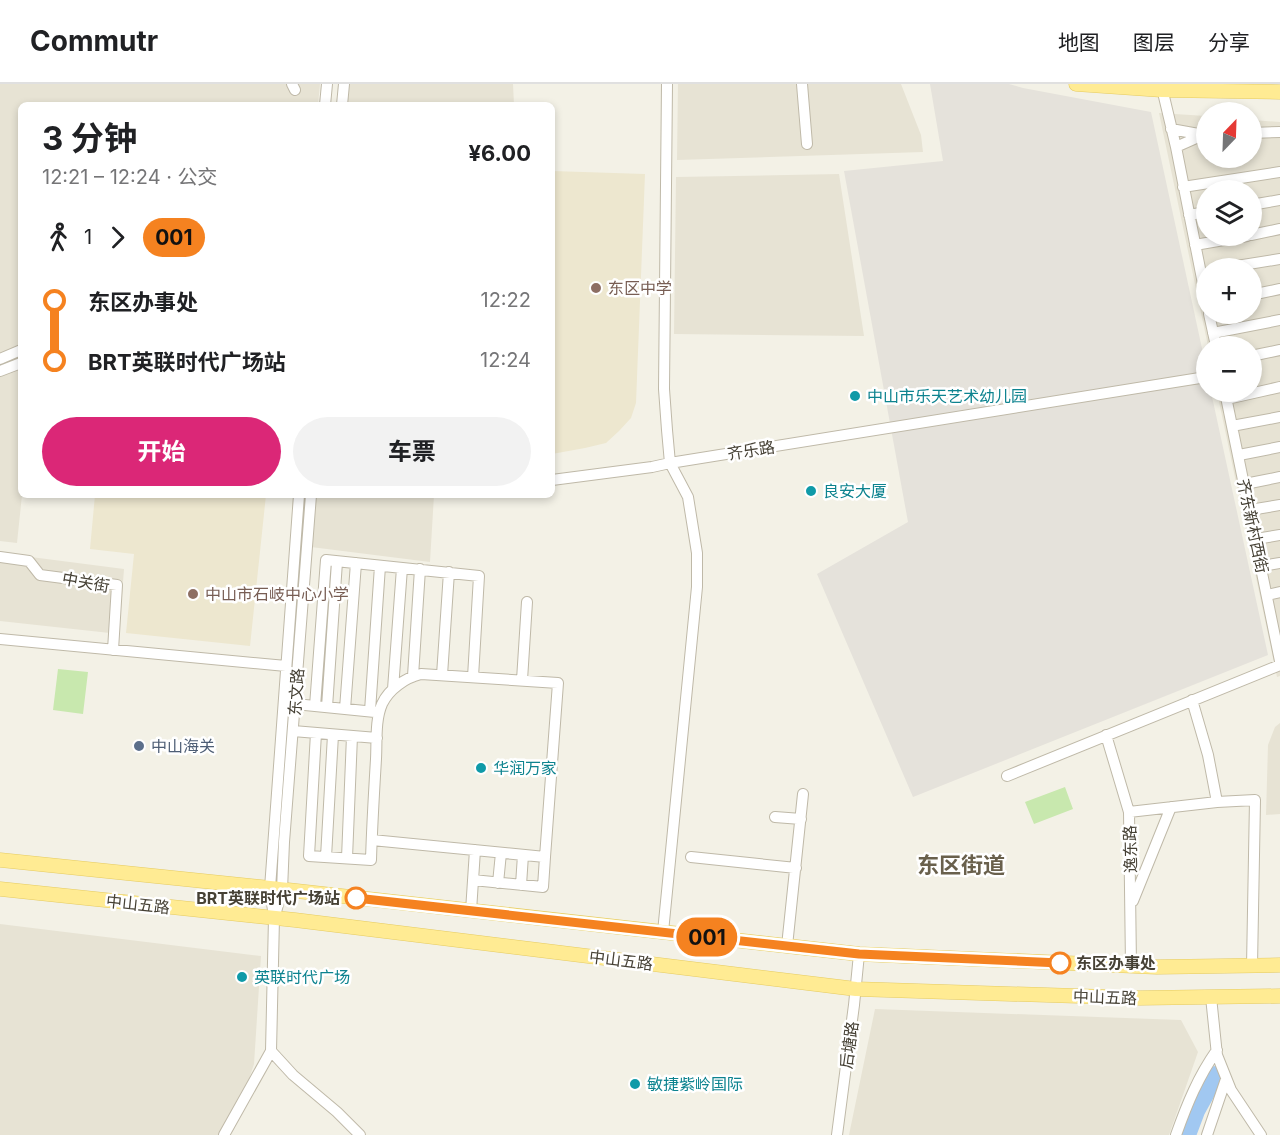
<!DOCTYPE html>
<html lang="zh">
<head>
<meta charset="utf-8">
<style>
  :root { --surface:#fff; --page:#f2f2f2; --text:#202124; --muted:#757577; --line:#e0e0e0; --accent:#db2777 }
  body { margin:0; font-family:Inter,"Noto Sans SC",sans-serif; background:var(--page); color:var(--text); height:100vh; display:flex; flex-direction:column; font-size:22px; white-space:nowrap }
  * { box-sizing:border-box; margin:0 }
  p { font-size:20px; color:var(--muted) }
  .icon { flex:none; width:33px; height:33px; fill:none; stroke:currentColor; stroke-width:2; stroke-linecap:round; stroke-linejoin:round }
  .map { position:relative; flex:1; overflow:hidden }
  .sheet { position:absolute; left:18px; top:18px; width:537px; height:396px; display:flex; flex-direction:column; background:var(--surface); border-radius:9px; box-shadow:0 3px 9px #0003 }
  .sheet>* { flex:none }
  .badge { padding:0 12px; border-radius:20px; font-size:21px; line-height:39px }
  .needle { width:39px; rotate:23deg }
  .tools { position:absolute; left:1196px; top:18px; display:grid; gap:12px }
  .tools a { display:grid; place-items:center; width:66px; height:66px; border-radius:50%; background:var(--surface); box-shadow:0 3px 9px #0003; font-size:30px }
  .map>.badge { position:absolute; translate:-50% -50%; box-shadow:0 0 0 3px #fff }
  .legs { display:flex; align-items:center; gap:9px; height:66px; padding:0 24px; font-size:20px }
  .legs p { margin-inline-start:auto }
  .headline { display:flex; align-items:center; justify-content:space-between; height:102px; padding:0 24px }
  h1 { font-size:33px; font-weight:700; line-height:45px }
  .cta { display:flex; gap:12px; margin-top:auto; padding:12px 24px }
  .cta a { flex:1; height:69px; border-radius:36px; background:var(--accent); color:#fff; font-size:24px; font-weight:700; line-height:69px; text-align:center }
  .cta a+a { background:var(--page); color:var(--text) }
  ul { padding:0 24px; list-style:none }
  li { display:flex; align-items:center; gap:21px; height:60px; font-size:22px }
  li i { display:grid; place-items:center; width:9px; height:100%; margin:0 8px; background:currentColor }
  li i::after { content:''; width:15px; height:15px; margin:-8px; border:4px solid; border-radius:50%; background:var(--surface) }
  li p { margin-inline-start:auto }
  li:first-child i { background:linear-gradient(#0000 50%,currentColor 0) }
  li:last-child i { background:linear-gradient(currentColor 50%,#0000 0) }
  header { display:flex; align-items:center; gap:36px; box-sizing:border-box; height:84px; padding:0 30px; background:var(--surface); border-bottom:2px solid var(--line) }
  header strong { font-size:28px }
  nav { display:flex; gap:33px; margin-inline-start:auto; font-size:21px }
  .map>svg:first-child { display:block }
  .residential { fill:#e7e3d4; fill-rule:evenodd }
  .industrial { fill:#e5e2db }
  .education { fill:#ede7cf }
  .green { fill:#c8e8ae }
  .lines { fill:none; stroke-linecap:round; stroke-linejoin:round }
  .river { stroke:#a1c8f1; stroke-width:18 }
  .minor-casing { stroke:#bfb9a8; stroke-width:12 }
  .major-casing { stroke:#e5cb62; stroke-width:15 }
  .minor { stroke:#fff; stroke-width:10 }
  .major { stroke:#ffeb93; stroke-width:14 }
  .line-1-casing { stroke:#fff; stroke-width:14 }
  .line-1 { stroke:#f58220; stroke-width:9 }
  .education-dot { fill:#8d6e63; stroke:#fff; stroke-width:2 }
  .culture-dot { fill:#0f9aa8; stroke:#fff; stroke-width:2 }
  .service-dot { fill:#5c6f8a; stroke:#fff; stroke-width:2 }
  .stop-1-dot { fill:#fff; stroke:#f58220; stroke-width:3 }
  .labels { text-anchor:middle; stroke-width:5; stroke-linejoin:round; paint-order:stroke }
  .education-label { font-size:16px; fill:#785e54; stroke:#fff; text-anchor:start }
  .culture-label { font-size:16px; fill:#0d838f; stroke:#fff; text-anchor:start }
  .street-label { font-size:16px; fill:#464135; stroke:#fff }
  .service-label { font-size:16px; fill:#4e5e75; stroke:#fff; text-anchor:start }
  .stop-label { font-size:16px; font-weight:bold; fill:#464135; stroke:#fff; text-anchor:end }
  .district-label { font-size:22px; font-weight:bold; fill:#69604c; stroke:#fff }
</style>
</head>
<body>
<header>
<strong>Commutr</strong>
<nav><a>地图</a><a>图层</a><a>分享</a></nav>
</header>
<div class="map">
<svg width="1280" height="1051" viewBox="0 0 1280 1051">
  <rect width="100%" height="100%" fill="#f3f1e6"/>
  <path class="residential" d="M 0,0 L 320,0 L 318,21 L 21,21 L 22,411 L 17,459 L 0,457 Z
    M 346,0 L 513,0 L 514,21 L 345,21 Z
    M 678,0 L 901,0 L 921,51 L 923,68 L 677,76 Z
    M 1159,29 L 1206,32 L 1206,74 L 1251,74 L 1251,36 L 1280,38 L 1280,592 L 1277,593 L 1217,308 L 1251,308 L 1251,262 L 1208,262 ZM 1206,106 L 1251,106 L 1251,152 L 1206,152 ZM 1206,184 L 1251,184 L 1251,230 L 1206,230 Z
    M 839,90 L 864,252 L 674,250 L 676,93 Z
    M 315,411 L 434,411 L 430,478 L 311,463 Z
    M 0,469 L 124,485 L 119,550 L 0,537 Z
    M 1280,639 L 1280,730 L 1266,731 L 1268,661 L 1275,643 Z
    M 0,840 L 261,872 L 254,980 L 249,995 L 219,1051 L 0,1051 Z
    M 875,925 L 1181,936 L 1198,968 L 1169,1051 L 849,1051 Z"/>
  <path class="industrial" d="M 930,0 L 1009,0 L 1023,4 L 1151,28 L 1206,283 L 1206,308 L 1211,308 L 1268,571 L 913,713 L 817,490 L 908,438 L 844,87 L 943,77 Z"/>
  <path class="education" d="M 552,87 L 645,90 L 636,319 L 631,334 L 619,347 L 606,359 L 585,364 L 552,370 Z
    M 95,411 L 266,411 L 250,562 L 126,549 L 134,470 L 90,465 Z"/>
  <path class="green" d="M 58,585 L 88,588 L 83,630 L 53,626 Z
    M 1065,703 L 1073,725 L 1034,740 L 1025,718 Z"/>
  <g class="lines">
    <path class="river" d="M 1187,1051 L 1196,1027 L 1216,991"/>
    <g class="minor-casing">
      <path id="minor" d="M 292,0 L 295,6
        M 667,0 L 664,305 L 667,346 L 670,379 L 1206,293
        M 802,0 L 807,60
        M 1161,0 L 1176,63 L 1206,215
        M 325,21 L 327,0
        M 342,21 L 344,0
        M 1171,45 L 1204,51
        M 1251,49 L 1280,48
        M 1176,63 L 1203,51
        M 1183,103 L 1280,88
        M 1251,121 L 1280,116
        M 1189,131 L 1206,128
        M 1251,151 L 1280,145
        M 1195,161 L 1247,152
        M 1224,184 L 1280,175
        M 1251,211 L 1280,205
        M 1209,230 L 1216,262
        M 1213,249 L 1280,236
        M 1251,272 L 1280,266
        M 0,275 L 21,266
        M 0,287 L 21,279
        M 1225,308 L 1280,577
        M 1227,315 L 1280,303
        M 1232,342 L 1280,333
        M 1239,371 L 1280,363
        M 552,396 L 652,383 L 670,379 L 688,413 L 697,469 L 697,503 L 663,848
        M 1245,400 L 1280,393
        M 299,411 L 270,804 L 274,834 L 271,967 L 293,991 L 337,1028 L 360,1051
        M 1250,426 L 1280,421
        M 1256,455 L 1280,451
        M 0,473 L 29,477 L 40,491 L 117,501 L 113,566
        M 1262,482 L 1280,479
        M 1267,511 L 1280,508
        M 0,555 L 286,582
        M 442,591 L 449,488
        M 413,592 L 420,485
        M 522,596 L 527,518
        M 393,605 L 402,484
        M 295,620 L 375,628
        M 315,622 L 326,476 L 479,492 L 473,593
        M 327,623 L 337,478
        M 345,625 L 356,479
        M 370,627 L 380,482
        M 293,647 L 377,654
        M 316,649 L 309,772 L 371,776 C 372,742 374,708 376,675 C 377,657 375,636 382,620 C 389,605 405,594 421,590 L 558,599 L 545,773 L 372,756
        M 1106,651 L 1129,728 L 1131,882
        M 1007,692 L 1280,581
        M 1217,718 L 1255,716 L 1252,882
        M 1129,728 L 1217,718 L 1208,671 L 1192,616
        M 775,733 L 801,735
        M 326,773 L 333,651
        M 691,773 L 796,784
        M 347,774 L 352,652
        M 473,796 L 543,803 L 545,773
        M 498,799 L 501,769
        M 521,801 L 523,771
        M 1133,817 L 1171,723
        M 471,827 L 475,766
        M 276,828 L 282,806 L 284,758 L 311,411
        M 787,862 L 803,710
        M 1211,913 L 1217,971 L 1231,1006 L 1261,1051
        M 224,1051 L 271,967
        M 837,1051 L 854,921 L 859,870
        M 1176,1051 C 1187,1020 1198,993 1217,966
        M 1207,1051 L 1226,995"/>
    </g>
    <g class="major-casing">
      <path id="major" d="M 1076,0 L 1162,6 L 1280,8
        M 0,776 L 270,804 L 859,870 L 1157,883 L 1280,881
        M 0,805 L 295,836 L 856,905 L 1140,914 L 1280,912"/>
    </g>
    <use href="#minor" class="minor"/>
    <use href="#major" class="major"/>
  </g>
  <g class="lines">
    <g class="line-1-casing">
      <path id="line-1" d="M 356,814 L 859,870 L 1060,879"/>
    </g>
    <use href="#line-1" class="line-1"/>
  </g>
  <g class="education-dot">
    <circle cx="596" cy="204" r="6"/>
    <circle cx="193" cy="510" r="6"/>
  </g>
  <g class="culture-dot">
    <circle cx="855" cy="312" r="6"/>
    <circle cx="811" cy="407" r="6"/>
    <circle cx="481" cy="684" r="6"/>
    <circle cx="242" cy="893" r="6"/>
    <circle cx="635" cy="1000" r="6"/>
  </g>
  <circle class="service-dot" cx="139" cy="662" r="6"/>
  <g class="stop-1-dot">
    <circle cx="356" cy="814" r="10"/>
    <circle cx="1060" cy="879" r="10"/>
  </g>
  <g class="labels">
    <g class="education-label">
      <text x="608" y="210">东区中学</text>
      <text x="205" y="516">中山市石岐中心小学</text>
    </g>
    <g class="culture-label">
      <text x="867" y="318">中山市乐天艺术幼儿园</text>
      <text x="823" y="413">良安大厦</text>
      <text x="493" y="690">华润万家</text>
      <text x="254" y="899">英联时代广场</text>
      <text x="647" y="1006">敏捷紫岭国际</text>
    </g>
    <g class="street-label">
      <text transform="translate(751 366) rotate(-9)" y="6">齐乐路</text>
      <text transform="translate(1253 442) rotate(78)" y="6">齐东新村西街</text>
      <text transform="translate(86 498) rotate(10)" y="6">中关街</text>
      <text transform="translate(296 608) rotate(-86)" y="6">东文路</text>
      <text transform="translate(1130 765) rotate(-91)" y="6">逸东路</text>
      <text transform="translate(138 820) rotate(6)" y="6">中山五路</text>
      <text transform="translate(621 876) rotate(7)" y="6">中山五路</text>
      <text transform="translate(1105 913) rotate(2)" y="6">中山五路</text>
      <text transform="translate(849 961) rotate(-82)" y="6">后塘路</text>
    </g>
    <g class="service-label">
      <text x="151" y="668">中山海关</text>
    </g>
    <g class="stop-label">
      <text x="340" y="820">BRT英联时代广场站</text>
      <text x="1076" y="885" text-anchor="start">东区办事处</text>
    </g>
    <g class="district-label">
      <text x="961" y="789">东区街道</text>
    </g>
  </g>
</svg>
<div class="tools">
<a><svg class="needle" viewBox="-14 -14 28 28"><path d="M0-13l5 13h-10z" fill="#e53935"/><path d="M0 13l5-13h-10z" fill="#757577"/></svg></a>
<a><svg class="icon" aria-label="layers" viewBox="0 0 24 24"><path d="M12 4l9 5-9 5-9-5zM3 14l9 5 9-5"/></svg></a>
<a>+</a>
<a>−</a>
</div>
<b class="badge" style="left:707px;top:853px;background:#f58220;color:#111">001</b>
<section class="sheet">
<div class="headline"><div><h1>3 分钟</h1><p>12:21 – 12:24 · 公交</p></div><b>¥6.00</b></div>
<div class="legs"><svg class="icon" aria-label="walk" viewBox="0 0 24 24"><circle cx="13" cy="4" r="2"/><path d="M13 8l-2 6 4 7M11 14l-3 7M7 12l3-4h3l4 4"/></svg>1<svg class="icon" aria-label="forward" viewBox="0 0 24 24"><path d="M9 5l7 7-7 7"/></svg><b class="badge" style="background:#f58220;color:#111">001</b></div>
<ul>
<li><i style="color:#f58220"></i><b>东区办事处</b><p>12:22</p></li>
<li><i style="color:#f58220"></i><b>BRT英联时代广场站</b><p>12:24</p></li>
</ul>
<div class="cta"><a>开始</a><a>车票</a></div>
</section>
</div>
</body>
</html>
